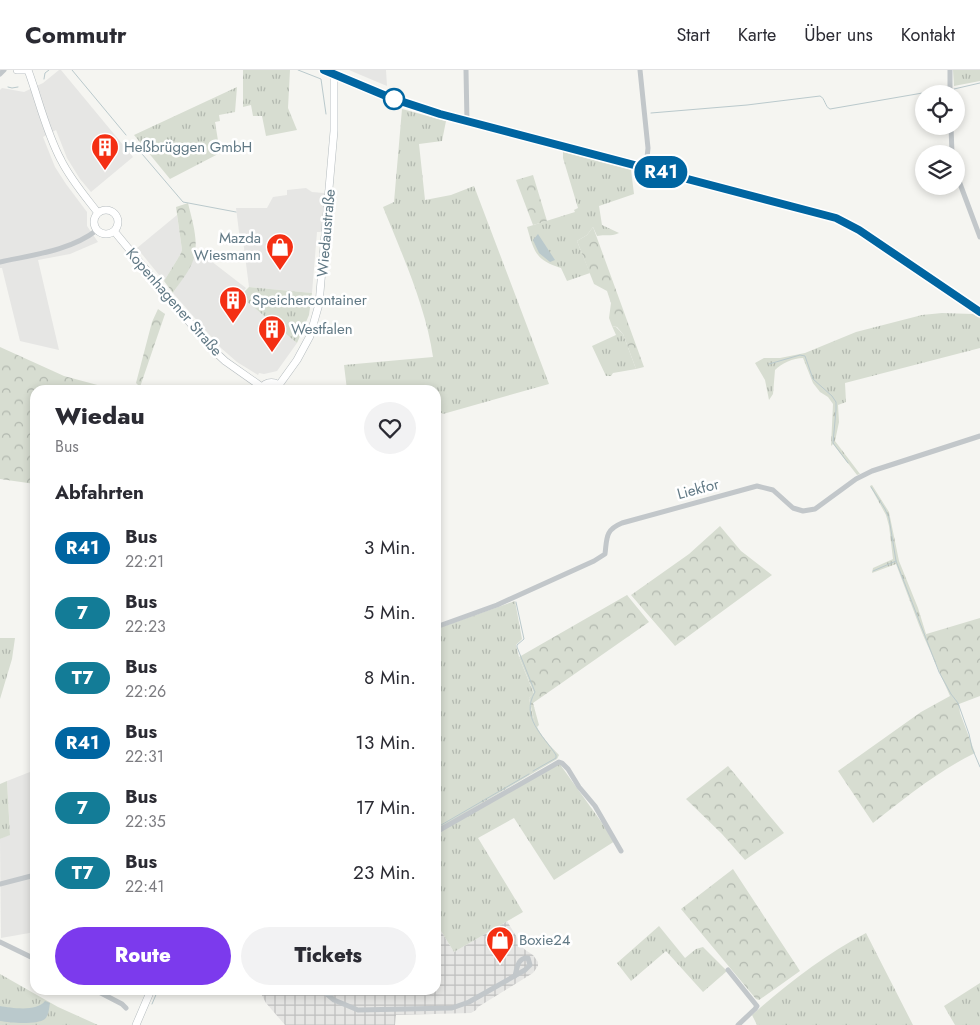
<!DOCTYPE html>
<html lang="de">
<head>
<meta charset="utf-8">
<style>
  :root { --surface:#fff; --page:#f2f2f3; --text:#2b2b33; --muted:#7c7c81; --line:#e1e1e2; --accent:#7c3aed }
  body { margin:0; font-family:Jost,sans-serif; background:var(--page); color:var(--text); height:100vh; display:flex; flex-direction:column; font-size:19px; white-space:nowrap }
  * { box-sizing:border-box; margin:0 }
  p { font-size:16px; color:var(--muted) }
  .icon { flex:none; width:28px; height:28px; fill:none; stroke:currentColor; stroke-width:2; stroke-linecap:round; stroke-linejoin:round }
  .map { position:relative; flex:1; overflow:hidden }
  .sheet { position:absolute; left:30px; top:315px; width:411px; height:610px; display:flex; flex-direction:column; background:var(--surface); border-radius:15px; box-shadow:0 2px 8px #0003 }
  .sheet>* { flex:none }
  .badge { padding:0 10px; border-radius:16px; font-size:18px; line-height:32px }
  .buttons { position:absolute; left:915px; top:15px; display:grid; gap:10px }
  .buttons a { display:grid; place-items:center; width:50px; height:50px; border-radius:50%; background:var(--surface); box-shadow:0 2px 8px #0003; font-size:25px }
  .map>.badge { position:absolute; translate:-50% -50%; box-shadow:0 0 0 2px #fff }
  h2 { padding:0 25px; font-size:19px; line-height:45px }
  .round { display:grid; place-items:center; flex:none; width:52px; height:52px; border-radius:26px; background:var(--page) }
  .summary { display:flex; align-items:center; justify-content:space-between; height:85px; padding:0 25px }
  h1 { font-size:24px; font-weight:800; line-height:38px }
  .action { display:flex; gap:10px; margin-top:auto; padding:10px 25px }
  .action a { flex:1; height:58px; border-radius:30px; background:var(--accent); color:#fff; font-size:20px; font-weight:800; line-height:58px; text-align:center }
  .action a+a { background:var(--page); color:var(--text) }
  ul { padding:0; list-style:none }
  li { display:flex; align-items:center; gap:15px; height:65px; padding:0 25px }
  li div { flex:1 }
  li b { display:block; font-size:19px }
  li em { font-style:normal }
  li .badge { min-width:55px; font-weight:700; text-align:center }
  header { display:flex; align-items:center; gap:30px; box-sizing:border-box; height:70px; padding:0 25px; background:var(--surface); border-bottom:1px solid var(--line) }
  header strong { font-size:24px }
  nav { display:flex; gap:28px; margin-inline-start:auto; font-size:18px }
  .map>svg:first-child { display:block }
  .built { fill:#e6e6e4 }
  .industrial { fill:url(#industrial-grid) }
  .grass { fill:url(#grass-tufts) }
  .forest { fill:url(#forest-crowns) }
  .water { fill:#bac9cc }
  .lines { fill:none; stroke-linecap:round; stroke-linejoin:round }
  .stream { stroke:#bac9cc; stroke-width:1 }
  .secondary-casing { stroke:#b4bbbe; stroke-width:8 }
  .street { stroke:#c2c7ca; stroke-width:5 }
  .secondary { stroke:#fff; stroke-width:7 }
  .line-casing { stroke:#fff; stroke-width:11 }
  .line { stroke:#0065a1; stroke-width:8 }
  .stop-dot { fill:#fff; stroke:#0065a1; stroke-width:2.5 }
  .labels { text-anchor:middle; stroke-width:5; stroke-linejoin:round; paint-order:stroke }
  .poi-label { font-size:15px; fill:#617985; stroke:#fff; text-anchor:start }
  .street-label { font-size:15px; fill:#617985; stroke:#fff }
</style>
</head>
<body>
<header>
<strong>Commutr</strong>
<nav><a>Start</a><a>Karte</a><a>Über uns</a><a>Kontakt</a></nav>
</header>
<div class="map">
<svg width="980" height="955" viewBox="0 0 980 955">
  <defs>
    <pattern id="industrial-grid" width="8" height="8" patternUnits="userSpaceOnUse" patternTransform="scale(1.25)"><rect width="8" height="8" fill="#e6e6e4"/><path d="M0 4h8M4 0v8" fill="none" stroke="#bebfbe"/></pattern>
    <pattern id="grass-tufts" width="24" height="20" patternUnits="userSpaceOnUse" patternTransform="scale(1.25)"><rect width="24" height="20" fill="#d7ddd1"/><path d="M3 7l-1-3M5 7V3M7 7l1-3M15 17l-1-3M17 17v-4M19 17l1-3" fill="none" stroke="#b2b8af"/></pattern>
    <pattern id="forest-crowns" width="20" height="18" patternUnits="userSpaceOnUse" patternTransform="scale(1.25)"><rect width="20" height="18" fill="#d7ddd1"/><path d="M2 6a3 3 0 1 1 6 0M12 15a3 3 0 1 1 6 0" fill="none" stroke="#b2b8af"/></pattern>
  </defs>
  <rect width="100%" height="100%" fill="#f5f5f1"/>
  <path class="built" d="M 59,0 L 61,0 L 133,87 L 91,122 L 80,109 L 67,88 L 56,60 L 43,67 L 55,97 L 66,114 L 87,142 L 87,156 L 98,172 L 70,184 L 38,190 L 59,280 L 20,271 L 2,198 L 0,198 L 0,20 L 2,18 L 24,22 L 43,13 Z
    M 349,0 L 386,0 L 387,16 L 375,11 Z
    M 306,118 L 312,122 L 324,123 L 325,129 L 321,162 L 317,162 L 312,223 L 249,217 L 243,170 L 240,170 L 236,138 L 267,138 L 273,127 L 287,125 L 287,120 Z
    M 177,145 L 182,180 L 180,185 L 164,211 L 137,178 Z
    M 198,181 L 246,218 L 240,226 L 297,273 L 277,301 L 264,304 L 259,303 L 258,305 L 237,292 L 221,278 L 173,223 L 189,198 L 196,182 Z
    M 35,700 L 35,862 L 1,868 L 0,769 L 10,764 L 7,711 Z"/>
  <path class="industrial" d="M 507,851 L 524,879 L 533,885 L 538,892 L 538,896 L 533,903 L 478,937 L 476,940 L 471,943 L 396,945 L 395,955 L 285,955 L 266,933 L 259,920 L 436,920 L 436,853 L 454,882 Z"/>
  <path class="grass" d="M 243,0 L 290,0 L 288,38 L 297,60 L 266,66 L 262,46 L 253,46 L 251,35 L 243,37 Z
    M 953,0 L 980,0 L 980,11 L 954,16 Z
    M 237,17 L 235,42 L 219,45 L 220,51 L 215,52 L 220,83 L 170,109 L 134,65 Z
    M 402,39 L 446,51 L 442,71 L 419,74 L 425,130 L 451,125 L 474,116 L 549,314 L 443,344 L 440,342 L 441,351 L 436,351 L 436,320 L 347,320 L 344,295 L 433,287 C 426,237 402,184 383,137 L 394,132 Z
    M 563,82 L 631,100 L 634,124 L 599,136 L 602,155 L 619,163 C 610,167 605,164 597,166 L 593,157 L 587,165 L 577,171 L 590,203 L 567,211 L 561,198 C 535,190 534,181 527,157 L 575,142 L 574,140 L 578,138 L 563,88 Z
    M 249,217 L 312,223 L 309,245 L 297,273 L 240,226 Z
    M 942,243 L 973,244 L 980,248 L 980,278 L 845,313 L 846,332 L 838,335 L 839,352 L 835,371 L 860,404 L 857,405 L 833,374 L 831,376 L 833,334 L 828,327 L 820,322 L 813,313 L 803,288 C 793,288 782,293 775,300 L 773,324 L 769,330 L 765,310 L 755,293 L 764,288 L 780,288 L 805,283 L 856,262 L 922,245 Z
    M 612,256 L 616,257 L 623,264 L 636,299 L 613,303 L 611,306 L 606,306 L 592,276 L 616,265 Z
    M 872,415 L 889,442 L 899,491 L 918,538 L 926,564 L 923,565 L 919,555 L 896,494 L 872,503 L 873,498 L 893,489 L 889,456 L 886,445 L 870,416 Z
    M 515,531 L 522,569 L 516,575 L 519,587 L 534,624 L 529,628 C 535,658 538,663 559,685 L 557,689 L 436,760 L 436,559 Z
    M 0,568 L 15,568 L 12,589 L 0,629 Z
    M 559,693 L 615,771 L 554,810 L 514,748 L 478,768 L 523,842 L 454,882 L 436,853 L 436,764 Z
    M 7,711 L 10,765 L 0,769 L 0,714 Z
    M 659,856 L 685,888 L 696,879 L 703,877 L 727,901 L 703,922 L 666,881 L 631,911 L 617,893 Z
    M 866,863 L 913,955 L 757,955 L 752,945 C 787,914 824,885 866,863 Z
    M 0,904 L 58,937 L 98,955 L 0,955 Z
    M 980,913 L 980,955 L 955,955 L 944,936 Z"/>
  <path class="forest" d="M 533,105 L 547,151 L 533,155 L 516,110 Z
    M 188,133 C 192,150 199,171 194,188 C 190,201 180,212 173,223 L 164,211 L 180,185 L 182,180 L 176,137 Z
    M 593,157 L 644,297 L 636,299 L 623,264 L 617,257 L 612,256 L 609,248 L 611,233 L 607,221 L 594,214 L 577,171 L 587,165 Z
    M 158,239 L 165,244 L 140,317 L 136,313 L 152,252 Z
    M 0,277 L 64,306 L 116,320 L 35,320 L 35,414 L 0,409 Z
    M 720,456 L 741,481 L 772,505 L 675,576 L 631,525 L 689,484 Z
    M 627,525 L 649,552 L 533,633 L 539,655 L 536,658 L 529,628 L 534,623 L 519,587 Z
    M 980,548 L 980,626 L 959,634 L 960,643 L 975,683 C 938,701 905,728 873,753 L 838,701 L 921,642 L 950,626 L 923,565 Z
    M 728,696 L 784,763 L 745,790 L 722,764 L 686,729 Z
    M 733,799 L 800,901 L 759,930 L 756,929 L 681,839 Z"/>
  <path class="water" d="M 538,164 L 555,190 L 550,192 L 539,183 L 533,170 Z
    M 45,931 L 50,933 C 49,938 49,945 45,949 C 37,955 11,953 0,951 L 0,936 C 12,938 37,942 45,931 Z"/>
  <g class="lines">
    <path class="stream" d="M 72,0 L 126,65
      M 298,0 L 321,9 L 326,44
      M 44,9 L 45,3 L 49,0
      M 8,17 L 12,18 L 18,17
      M 954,19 L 980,13
      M 651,43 L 747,35 L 820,26 C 825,28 825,37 830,39 L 934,21 L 946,21
      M 131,71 L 183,132 L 236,142
      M 769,294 L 800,285 L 805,286 L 813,309 L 832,326 L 836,332 L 836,340 L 833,373 L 848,393
      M 871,417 L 885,439 L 889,448 L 896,491 L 939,602 L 951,624 L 958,633 L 969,664 L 972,678 L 980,697
      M 873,501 L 896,491
      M 516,532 L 524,569 L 517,575 L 517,577 L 535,622 C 520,647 543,665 556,685 L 556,688 L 533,701
      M 436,758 L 529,704
      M 152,934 L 158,920"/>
    <g class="secondary-casing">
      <path id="secondary" d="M 17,0 L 24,0
        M 28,0 C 39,30 46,62 61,90 C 71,110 85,126 98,143
        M 324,0 L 391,28 L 440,44 L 836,148 L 859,160 L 980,242
        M94 152a12 12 0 1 1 24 0a12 12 0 1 1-24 0Z
        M 114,161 L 210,277 L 225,291 L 262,317
        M 279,315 L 297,290 L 310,266 L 319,234 L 334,61 L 334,0
        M 260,320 C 266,310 277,310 282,320
        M 136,955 L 151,920"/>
    </g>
    <path class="street" d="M 466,0 L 467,52
      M 640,0 L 648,78 L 646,98
      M 950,0 L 950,24
      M 0,4 L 4,0
      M 951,56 L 952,84
      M 956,103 L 980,167
      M 0,192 C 32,185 70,181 97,160
      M 436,557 L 497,535 L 594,491 L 605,484 C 607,468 605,460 622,453 L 757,416 L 773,420 L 793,438 L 803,441 L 815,439 L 856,409 L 872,401 L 980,366
      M 34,757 L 35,774
      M 436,762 L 559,692 L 562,693 L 568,699 L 579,717 L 595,736 L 621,781
      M 0,814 L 35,805
      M 0,872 L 35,889
      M 728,900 L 757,936 L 755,939 L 738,955
      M 95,920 L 122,934 L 126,938
      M 322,920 L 334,930 L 358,940 L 452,938 L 469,932 L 525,900 L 530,895 L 528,888 C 518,887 517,898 515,906"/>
    <use href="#secondary" class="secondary"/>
  </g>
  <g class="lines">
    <g class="line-casing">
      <path id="line" d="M 324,0 L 391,28 L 440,44 L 836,148 L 859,160 L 980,242"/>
    </g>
    <use href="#line" class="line"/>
  </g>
  <defs>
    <g id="building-pin" transform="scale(1.4375)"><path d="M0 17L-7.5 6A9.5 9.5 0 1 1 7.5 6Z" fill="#f42f13" stroke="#fff"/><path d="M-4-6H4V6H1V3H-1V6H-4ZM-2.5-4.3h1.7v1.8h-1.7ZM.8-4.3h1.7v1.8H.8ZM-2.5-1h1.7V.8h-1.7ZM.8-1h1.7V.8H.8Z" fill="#fff"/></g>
    <g id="shop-pin" transform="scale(1.4375)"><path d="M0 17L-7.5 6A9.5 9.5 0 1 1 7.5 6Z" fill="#f42f13" stroke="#fff"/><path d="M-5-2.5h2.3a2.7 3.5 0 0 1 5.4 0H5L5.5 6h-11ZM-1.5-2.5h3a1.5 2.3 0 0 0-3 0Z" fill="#fff"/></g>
  </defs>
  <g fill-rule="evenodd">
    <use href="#building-pin" x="105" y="77"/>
    <use href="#shop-pin" x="280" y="177"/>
    <use href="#building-pin" x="233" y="230"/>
    <use href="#building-pin" x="272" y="259"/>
    <use href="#shop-pin" x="500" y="870"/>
  </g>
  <circle class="stop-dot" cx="394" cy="29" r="10"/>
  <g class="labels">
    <g class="poi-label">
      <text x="124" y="82">Heßbrüggen GmbH</text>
      <text x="261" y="173" text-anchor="end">Mazda<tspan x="261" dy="17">Wiesmann</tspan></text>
      <text x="252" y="235">Speichercontainer</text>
      <text x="291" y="264">Westfalen</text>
      <text x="519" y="875">Boxie24</text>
    </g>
    <g class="street-label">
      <text transform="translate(326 163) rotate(-85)" y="5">Wiedaustraße</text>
      <text transform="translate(174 232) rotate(49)" y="5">Kopenhagener Straße</text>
      <text transform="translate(698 419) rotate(-15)" y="5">Liekfor</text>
    </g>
  </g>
</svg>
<div class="buttons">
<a><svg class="icon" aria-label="locate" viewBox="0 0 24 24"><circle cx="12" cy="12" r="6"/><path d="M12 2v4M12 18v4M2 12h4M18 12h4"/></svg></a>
<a><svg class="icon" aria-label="layers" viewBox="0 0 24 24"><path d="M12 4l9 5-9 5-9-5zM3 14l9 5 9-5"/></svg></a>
</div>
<b class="badge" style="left:661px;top:102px;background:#0065a1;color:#fff">R41</b>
<section class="sheet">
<div class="summary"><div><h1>Wiedau</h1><p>Bus</p></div><a class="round"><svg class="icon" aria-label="heart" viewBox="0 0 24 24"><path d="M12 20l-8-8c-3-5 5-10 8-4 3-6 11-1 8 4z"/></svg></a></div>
<h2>Abfahrten</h2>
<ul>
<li><span class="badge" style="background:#0065a1;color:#fff">R41</span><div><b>Bus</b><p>22:21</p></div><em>3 Min.</em></li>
<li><span class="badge" style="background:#137c97;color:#fff">7</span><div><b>Bus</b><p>22:23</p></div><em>5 Min.</em></li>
<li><span class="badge" style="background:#137c97;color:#fff">T7</span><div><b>Bus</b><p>22:26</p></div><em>8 Min.</em></li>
<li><span class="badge" style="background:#0065a1;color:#fff">R41</span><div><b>Bus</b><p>22:31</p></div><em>13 Min.</em></li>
<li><span class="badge" style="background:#137c97;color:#fff">7</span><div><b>Bus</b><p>22:35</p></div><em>17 Min.</em></li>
<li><span class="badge" style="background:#137c97;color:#fff">T7</span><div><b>Bus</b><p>22:41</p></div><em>23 Min.</em></li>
</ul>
<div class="action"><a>Route</a><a>Tickets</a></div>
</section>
</div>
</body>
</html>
